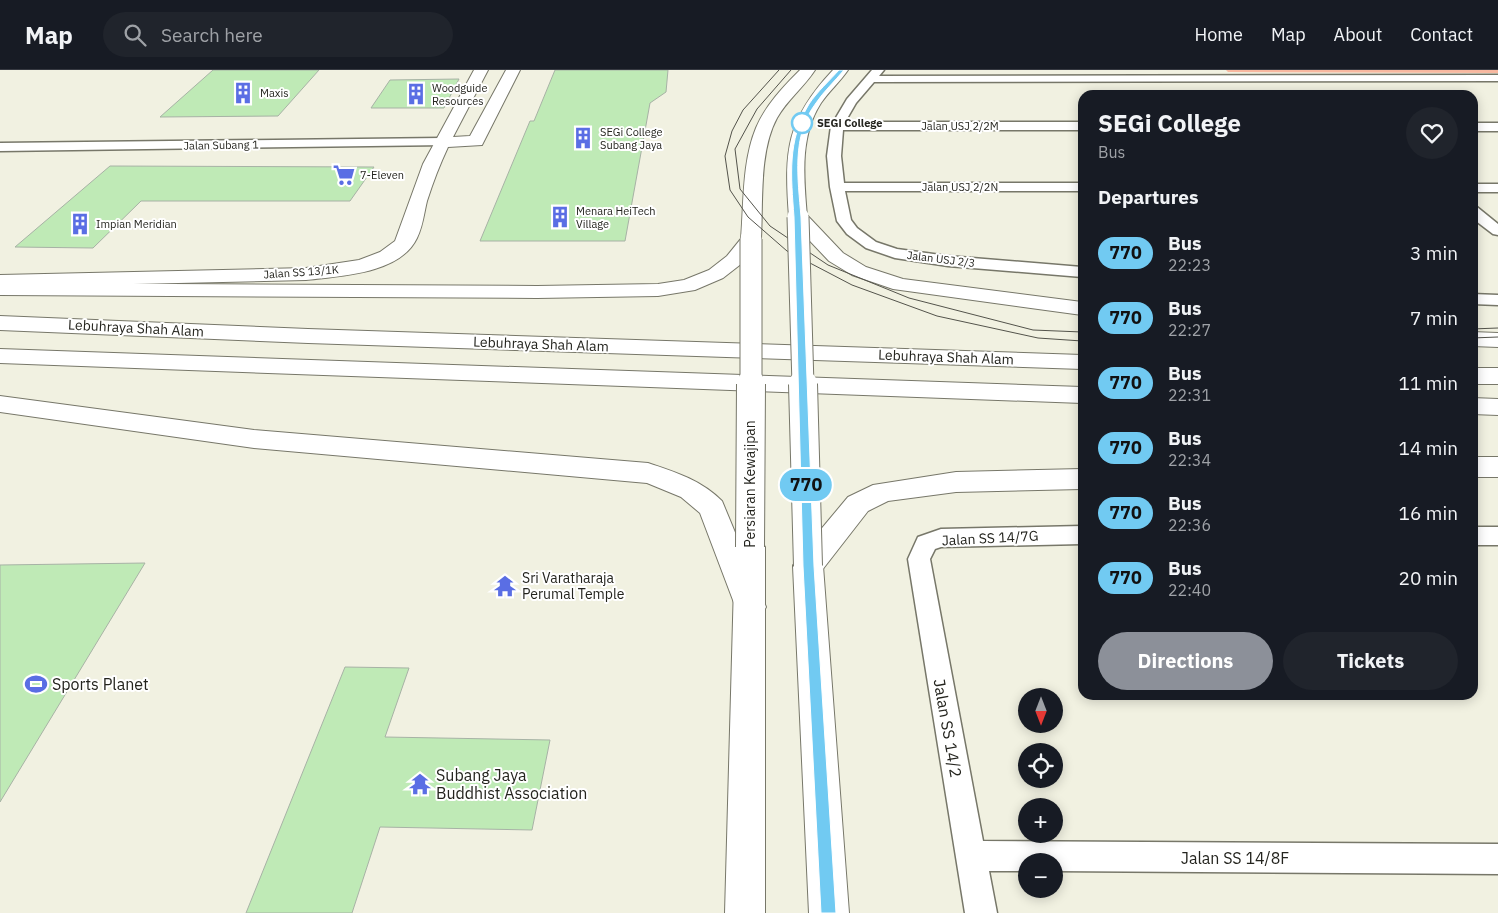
<!DOCTYPE html>
<html lang="en">
<head>
<meta charset="utf-8">
<style>
  :root { --surface:#171b24; --page:#20242c; --text:#f1f3f6; --muted:#9ea1a6; --line:#363941; --accent:#8c9099 }
  body { margin:0; font-family:"IBM Plex Sans",sans-serif; background:var(--page); color:var(--text); height:100vh; display:flex; flex-direction:column; font-size:19px; white-space:nowrap }
  * { box-sizing:border-box; margin:0 }
  p { font-size:16px; color:var(--muted) }
  .icon { flex:none; width:28px; height:28px; fill:none; stroke:currentColor; stroke-width:2; stroke-linecap:round; stroke-linejoin:round }
  .map { position:relative; flex:1; overflow:hidden }
  .side { position:absolute; left:1078px; top:20px; width:400px; height:610px; display:flex; flex-direction:column; background:var(--surface); border-radius:15px; box-shadow:0 2px 12px #0003 }
  .side>* { flex:none }
  .badge { padding:0 10px; border-radius:16px; font-size:18px; line-height:32px }
  .needle { width:32px; rotate:180deg }
  .fabs { position:absolute; left:1018px; top:618px; display:grid; gap:10px }
  .fabs a { display:grid; place-items:center; width:45px; height:45px; border-radius:50%; background:var(--surface); box-shadow:0 2px 12px #0003; font-size:25px }
  .map>.badge { position:absolute; translate:-50% -50%; box-shadow:0 0 0 2px #fff }
  h2 { padding:0 20px; font-size:19px; line-height:45px }
  .round { display:grid; place-items:center; flex:none; width:52px; height:52px; border-radius:26px; background:var(--page) }
  .headline { display:flex; align-items:center; justify-content:space-between; height:85px; padding:0 20px }
  h1 { font-size:24px; font-weight:800; line-height:38px }
  .button { display:flex; gap:10px; margin-top:auto; padding:10px 20px }
  .button a { flex:1; height:58px; border-radius:30px; background:var(--accent); color:#fff; font-size:20px; font-weight:800; line-height:58px; text-align:center }
  .button a+a { background:var(--page); color:var(--text) }
  ul { padding:0; list-style:none }
  li { display:flex; align-items:center; gap:15px; height:65px; padding:0 20px }
  li div { flex:1 }
  li b { display:block; font-size:19px }
  li em { font-style:normal }
  li .badge { min-width:55px; font-weight:700; text-align:center }
  header { display:flex; align-items:center; gap:30px; box-sizing:border-box; height:70px; padding:0 25px; background:var(--surface); border-bottom:1px solid var(--line) }
  header strong { font-size:24px }
  nav { display:flex; gap:28px; margin-inline-start:auto; font-size:18px }
  .search { width:350px; height:45px; background:var(--page); display:flex; align-items:center; gap:12px; box-sizing:border-box; padding:0 18px; border-radius:28px; color:var(--muted); font-size:19px }
  .map>svg:first-child { display:block }
  .green { fill:#f8b8a0 }
  .building { fill:#bfeab6; stroke:#a7b2a5 }
  .lines { fill:none; stroke-linecap:round; stroke-linejoin:round }
  .street-casing { stroke:#777769; stroke-width:3 }
  .secondary-casing { stroke:#777769; stroke-width:2 }
  .primary-casing { stroke:#777769; stroke-width:2 }
  .highway-casing { stroke:#777769; stroke-width:2 }
  .street { fill:#fff; fill-rule:evenodd }
  .secondary { fill:#fff; fill-rule:evenodd }
  .primary { fill:#fff; fill-rule:evenodd }
  .highway { fill:#fff; fill-rule:evenodd }
  .tram { stroke:#53534b; stroke-width:1 }
  .primary-bridge-far1-casing { stroke:#777769; stroke-width:23; stroke-linecap:butt }
  .primary-bridge-casing { stroke:#777769; stroke-width:30; stroke-linecap:butt }
  .primary-bridge-far1 { stroke:#fff; stroke-width:21 }
  .primary-bridge { stroke:#fff; stroke-width:28 }
  .line { fill:#71caf2; stroke:#fff }
  .stop-dot { fill:#fff; stroke:#71caf2; stroke-width:2.5 }
  .labels { text-anchor:middle; stroke-width:4; stroke-linejoin:round; paint-order:stroke }
  .far-poi-label { font-size:11px; fill:#24241e; stroke:#fff; text-anchor:start }
  .far-stop-label { font-size:11px; font-weight:bold; fill:#24241e; stroke:#fff; text-anchor:start }
  .far-street-label { font-size:11px; fill:#24241e; stroke:#fff }
  .street-label { font-size:14px; fill:#24241e; stroke:#fff }
  .poi-label { font-size:14px; fill:#24241e; stroke:#fff; text-anchor:start }
  .near-poi-label { font-size:16px; fill:#24241e; stroke:#fff; text-anchor:start }
  .near-street-label { font-size:16px; fill:#24241e; stroke:#fff }
</style>
</head>
<body>
<header>
<strong>Map</strong>
<div class="search"><svg class="icon" aria-label="search" viewBox="0 0 24 24"><circle cx="10" cy="10" r="6"/><path d="M15 15l6 6"/></svg>Search here</div>
<nav><a>Home</a><a>Map</a><a>About</a><a>Contact</a></nav>
</header>
<div class="map">
<svg width="1498" height="843" viewBox="0 0 1498 843">
  <rect width="100%" height="100%" fill="#f1f1e1"/>
  <path class="green" d="M 1226,0 L 1498,0 L 1498,3 L 1228,2 Z"/>
  <path class="building" d="M 213,0 L 319,0 L 278,46 L 160,47 Z
    M 555,0 L 668,0 L 666,22 L 650,33 L 625,171 L 480,171 L 530,51 L 534,51 Z
    M 459,9 L 444,38 L 371,38 L 390,10 Z
    M 110,96 L 374,97 L 350,131 L 141,131 L 93,178 L 15,177 Z
    M 145,493 L 0,732 L 0,495 Z
    M 345,597 L 409,598 L 385,667 L 550,670 L 532,760 L 380,757 L 352,843 L 246,843 Z"/>
  <g class="lines">
    <g class="street-casing">
      <path id="street" d="M 872,0 L 884,0 L 879,6 L 1498,5 L 1498,11 L 874,12 L 856,33 L 845,52 L 1082,52 L 1082,60 L 843,60 L 841,86 L 844,113 L 1082,113 L 1082,121 L 845,121 L 851,150 L 857,158 L 876,172 L 897,179 L 948,186 L 1082,197 L 1082,207 L 948,196 L 895,188 L 866,178 L 847,164 L 837,151 L 830,117 L 827,86 L 831,56 L 847,29 Z
        M 1472,53 L 1498,53 L 1498,61 L 1472,61 Z
        M 442,68 L 448,72 L 447,75 L 0,81 L 0,73 Z
        M 1472,114 L 1498,114 L 1498,122 L 1472,122 Z
        M 1472,136 L 1477,137 L 1498,154 L 1498,165 L 1493,164 L 1472,148 Z
        M 1472,224 L 1498,225 L 1498,235 L 1472,234 Z
        M 1082,456 L 1082,474 L 941,477 L 935,479 L 930,489 L 983,771 L 1498,774 L 1498,804 L 1054,801 L 1054,791 L 1026,791 L 1026,801 L 989,801 L 997,843 L 965,843 L 908,489 L 918,467 L 941,459 Z
        M 1472,457 L 1498,457 L 1498,475 L 1472,475 Z"/>
    </g>
    <g class="secondary-casing">
      <path id="secondary" d="M 474,0 L 488,0 L 453,67 L 470,66 L 506,0 L 520,0 L 482,75 L 448,77 C 440,94 433,112 427,131 C 424,143 423,156 417,168 C 400,204 340,206 306,210 L 0,217 L 0,205 L 306,198 L 359,190 L 380,182 L 395,171 L 423,94 Z"/>
    </g>
    <g class="primary-casing">
      <path id="primary" d="M 800,0 L 815,0 C 804,17 787,30 777,48 C 759,81 763,132 761,169 L 758,173 L 751,175 L 744,173 L 741,169 C 744,133 742,92 756,58 C 765,36 783,17 800,0 Z
        M 833,0 L 848,0 C 840,12 829,21 821,33 C 799,67 804,109 807,147 L 805,151 L 798,153 L 791,151 L 789,147 C 784,81 786,50 833,0 Z
        M 750,466 L 760,469 L 765,477 L 765,843 L 725,843 L 735,477 L 740,469 Z
        M 808,484 L 819,488 L 823,496 L 849,843 L 809,843 L 793,496 L 797,488 Z"/>
    </g>
    <g class="highway-casing">
      <path id="highway" d="M 798,141 L 805,143 L 843,183 L 866,197 L 903,209 L 1082,232 L 1082,245 L 893,219 L 852,205 L 829,191 L 791,151 L 789,147 L 791,143 Z
        M 751,163 L 758,165 L 761,169 L 741,194 L 723,208 L 695,220 L 658,226 L 537,228 L 0,225 L 0,213 L 537,216 L 658,214 L 684,210 L 709,200 L 727,186 L 744,165 Z
        M 0,246 L 308,259 L 1082,285 L 1082,299 L 308,273 L 0,260 Z
        M 1472,262 L 1498,263 L 1498,277 L 1472,276 Z
        M 0,279 L 1082,317 L 1082,333 L 0,293 Z
        M 1472,298 L 1498,298 L 1498,314 L 1472,314 Z
        M 0,326 L 254,360 L 648,393 C 675,402 701,410 722,431 L 766,537 L 761,546 L 750,550 L 739,546 L 700,443 L 681,427 L 647,413 L 254,378 L 0,342 Z
        M 1472,328 L 1498,329 L 1498,345 L 1472,344 Z
        M 1472,387 L 1498,387 L 1498,407 L 1472,407 Z
        M 1082,399 L 1082,419 L 956,422 L 888,431 L 868,441 L 819,504 L 808,508 L 797,504 L 793,496 L 797,488 L 848,427 L 873,415 L 956,402 Z"/>
    </g>
    <use href="#street" class="street"/>
    <use href="#secondary" class="secondary"/>
    <use href="#primary" class="primary"/>
    <use href="#highway" class="highway"/>
    <path class="tram" d="M 779,0 L 743,40 L 732,61 L 725,86 L 730,120 L 748,147 L 787,181 L 852,215 L 937,246 L 1038,268 L 1082,271
      M 791,0 L 757,39 L 735,79 L 740,119 L 770,156 L 828,195 L 909,228 L 1033,260 L 1082,262
      M 1472,259 L 1498,258
      M 1472,268 L 1498,267"/>
    <g class="primary-bridge-far1-casing">
      <path id="primary-bridge-far1" d="M 798,147 L 803,315
        M 751,315 L 751,169"/>
    </g>
    <g class="primary-bridge-casing">
      <path id="primary-bridge" d="M 803,314 L 808,496
        M 750,477 L 751,314"/>
    </g>
    <use href="#primary-bridge-far1" class="primary-bridge-far1"/>
    <use href="#primary-bridge" class="primary-bridge"/>
  </g>
  <path class="line" d="M 839,0 L 844,0 C 835,11 824,21 816,33 C 791,66 798,109 801,147 L 814,496 L 836,843 L 821,843 L 803,496 L 794,147 C 791,106 787,71 809,34 C 817,22 830,10 839,0 Z"/>
  <defs>
    <g id="building-bare" transform="scale(1.725)"><path d="M-4-6H4V6H1V3H-1V6H-4ZM-2.5-4.3h1.7v1.8h-1.7ZM.8-4.3h1.7v1.8H.8ZM-2.5-1h1.7V.8h-1.7ZM.8-1h1.7V.8H.8Z" fill="#5a6ee4" stroke="#fff" stroke-width="2.5" paint-order="stroke"/></g>
    <g id="supermarket-bare" transform="scale(1.725)"><path d="M-6-5.5h2.5l.6 2H6L4.5 2H-2.5L-4.4-4H-6ZM-1.5 3.2a1.3 1.3 0 1 0 .1 0ZM3 3.2a1.3 1.3 0 1 0 .1 0Z" fill="#5a6ee4" stroke="#fff" stroke-width="2.5" paint-order="stroke"/></g>
    <g id="temple-bare" transform="scale(1.725)"><path d="M0-6L5-2H3V0L6.5 2.5H4V6H1.5V3h-3V6H-4V2.5H-6.5L-3 0V-2H-5Z" fill="#5a6ee4" stroke="#fff" stroke-width="2.5" paint-order="stroke"/></g>
    <g id="stadium-bare" transform="scale(1.725)"><path d="M0-5a6.5 5 0 1 0 0 10a6.5 5 0 1 0 0-10ZM-3.5-1.8h7v3.6h-7Z" fill="#5a6ee4" stroke="#fff" stroke-width="2.5" paint-order="stroke"/></g>
  </defs>
  <g fill-rule="evenodd">
    <use href="#building-bare" x="243" y="23"/>
    <use href="#building-bare" x="416" y="24"/>
    <use href="#building-bare" x="583" y="68"/>
    <use href="#supermarket-bare" x="344" y="105"/>
    <use href="#building-bare" x="560" y="147"/>
    <use href="#building-bare" x="80" y="154"/>
    <use href="#temple-bare" x="505" y="516"/>
    <use href="#stadium-bare" x="36" y="614"/>
    <use href="#temple-bare" x="420" y="714"/>
  </g>
  <circle class="stop-dot" cx="802" cy="53" r="10"/>
  <g class="labels">
    <g class="far-poi-label">
      <text x="432" y="22">Woodguide<tspan x="432" dy="13">Resources</tspan></text>
      <text x="260" y="27">Maxis</text>
      <text x="600" y="66">SEGi College<tspan x="600" dy="13">Subang Jaya</tspan></text>
      <text x="360" y="109">7-Eleven</text>
      <text x="576" y="145">Menara HeiTech<tspan x="576" dy="13">Village</tspan></text>
      <text x="96" y="158">Impian Meridian</text>
    </g>
    <g class="far-stop-label">
      <text x="817" y="57">SEGi College</text>
    </g>
    <g class="far-street-label">
      <text x="960" y="60">Jalan USJ 2/2M</text>
      <text transform="translate(221 75) rotate(-1)" y="4">Jalan Subang 1</text>
      <text x="960" y="121">Jalan USJ 2/2N</text>
      <text transform="translate(941 189) rotate(7)" y="4">Jalan USJ 2/3</text>
      <text transform="translate(301 202) rotate(-4)" y="4">Jalan SS 13/1K</text>
    </g>
    <g class="street-label">
      <text transform="translate(136 258) rotate(3)" y="5">Lebuhraya Shah Alam</text>
      <text transform="translate(541 274) rotate(2)" y="5">Lebuhraya Shah Alam</text>
      <text transform="translate(946 287) rotate(2)" y="5">Lebuhraya Shah Alam</text>
      <text transform="translate(750 414) rotate(-90)" y="5">Persiaran Kewajipan</text>
      <text transform="translate(990 468) rotate(-3)" y="5">Jalan SS 14/7G</text>
    </g>
    <g class="poi-label">
      <text x="522" y="513">Sri Varatharaja<tspan x="522" dy="16">Perumal Temple</tspan></text>
    </g>
    <g class="near-poi-label">
      <text x="52" y="620">Sports Planet</text>
      <text x="436" y="711">Subang Jaya<tspan x="436" dy="18">Buddhist Association</tspan></text>
    </g>
    <g class="near-street-label">
      <text transform="translate(948 658) rotate(80)" y="6">Jalan SS 14/2</text>
      <text x="1235" y="794">Jalan SS 14/8F</text>
    </g>
  </g>
</svg>
<div class="fabs">
<a><svg class="needle" viewBox="-14 -14 28 28"><path d="M0-13l5 13h-10z" fill="#e53935"/><path d="M0 13l5-13h-10z" fill="#9ea1a6"/></svg></a>
<a><svg class="icon" aria-label="locate" viewBox="0 0 24 24"><circle cx="12" cy="12" r="6"/><path d="M12 2v4M12 18v4M2 12h4M18 12h4"/></svg></a>
<a>+</a>
<a>−</a>
</div>
<b class="badge" style="left:806px;top:415px;background:#71caf2;color:#111">770</b>
<section class="side">
<div class="headline"><div><h1>SEGi College</h1><p>Bus</p></div><a class="round"><svg class="icon" aria-label="heart" viewBox="0 0 24 24"><path d="M12 20l-8-8c-3-5 5-10 8-4 3-6 11-1 8 4z"/></svg></a></div>
<h2>Departures</h2>
<ul>
<li><span class="badge" style="background:#71caf2;color:#111">770</span><div><b>Bus</b><p>22:23</p></div><em>3 min</em></li>
<li><span class="badge" style="background:#71caf2;color:#111">770</span><div><b>Bus</b><p>22:27</p></div><em>7 min</em></li>
<li><span class="badge" style="background:#71caf2;color:#111">770</span><div><b>Bus</b><p>22:31</p></div><em>11 min</em></li>
<li><span class="badge" style="background:#71caf2;color:#111">770</span><div><b>Bus</b><p>22:34</p></div><em>14 min</em></li>
<li><span class="badge" style="background:#71caf2;color:#111">770</span><div><b>Bus</b><p>22:36</p></div><em>16 min</em></li>
<li><span class="badge" style="background:#71caf2;color:#111">770</span><div><b>Bus</b><p>22:40</p></div><em>20 min</em></li>
</ul>
<div class="button"><a>Directions</a><a>Tickets</a></div>
</section>
</div>
</body>
</html>
